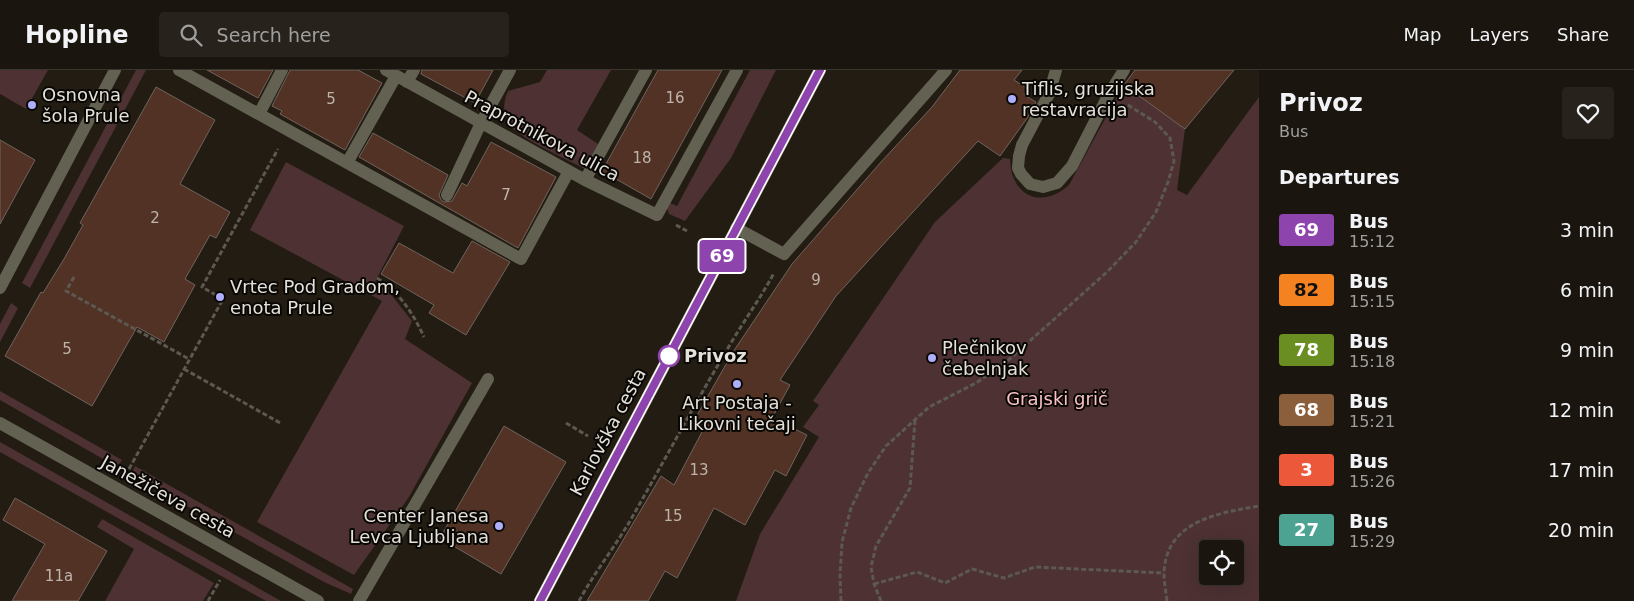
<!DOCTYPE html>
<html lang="en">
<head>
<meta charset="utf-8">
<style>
  :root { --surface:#1a150e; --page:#27221c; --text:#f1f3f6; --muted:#9f9f9e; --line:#38342e }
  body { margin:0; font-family:"DejaVu Sans",sans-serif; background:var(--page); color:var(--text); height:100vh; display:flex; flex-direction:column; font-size:19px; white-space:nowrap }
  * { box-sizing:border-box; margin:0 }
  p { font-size:16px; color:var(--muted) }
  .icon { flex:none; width:28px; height:28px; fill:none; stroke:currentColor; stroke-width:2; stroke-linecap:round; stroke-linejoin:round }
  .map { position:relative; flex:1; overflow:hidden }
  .drawer { display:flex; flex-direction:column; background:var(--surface); width:375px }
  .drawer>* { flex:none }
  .badge { padding:0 10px; border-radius:4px; font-size:18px; line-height:32px }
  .fabs { position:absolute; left:1199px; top:470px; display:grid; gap:10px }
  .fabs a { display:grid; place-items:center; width:45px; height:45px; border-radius:5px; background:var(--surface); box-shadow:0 5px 20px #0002,0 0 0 1px var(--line); font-size:25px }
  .map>.badge { position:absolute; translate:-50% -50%; box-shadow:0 0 0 2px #fff }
  h2 { padding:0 20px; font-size:19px; line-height:45px }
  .round { display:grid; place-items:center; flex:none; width:52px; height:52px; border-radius:5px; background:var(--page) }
  .summary { display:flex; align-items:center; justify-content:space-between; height:85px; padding:0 20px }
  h1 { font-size:24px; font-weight:700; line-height:38px }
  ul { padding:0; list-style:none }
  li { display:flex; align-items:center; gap:15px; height:60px; padding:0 20px }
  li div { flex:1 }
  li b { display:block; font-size:19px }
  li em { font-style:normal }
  li .badge { min-width:55px; font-weight:700; text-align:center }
  header { display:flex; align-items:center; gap:30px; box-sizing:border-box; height:70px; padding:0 25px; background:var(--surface); border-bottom:1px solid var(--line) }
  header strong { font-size:24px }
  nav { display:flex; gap:28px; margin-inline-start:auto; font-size:18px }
  .search { width:350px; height:45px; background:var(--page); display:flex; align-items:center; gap:12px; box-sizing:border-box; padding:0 18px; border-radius:5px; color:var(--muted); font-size:19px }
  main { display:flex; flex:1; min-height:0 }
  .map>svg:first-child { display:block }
  .green { fill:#4d3133; fill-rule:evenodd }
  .building { fill:#513224; stroke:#70645e }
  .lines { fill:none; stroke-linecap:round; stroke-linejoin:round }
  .path { stroke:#5d5850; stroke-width:3; stroke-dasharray:5 2.5; stroke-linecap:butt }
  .service { stroke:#626152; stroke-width:12 }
  .minor { stroke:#626152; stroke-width:12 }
  .tertiary { stroke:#626152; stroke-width:12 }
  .primary { stroke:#a8a788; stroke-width:12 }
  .line-casing { stroke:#fff; stroke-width:11 }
  .line { stroke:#8e44ad; stroke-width:8 }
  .poi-dot { fill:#adaffb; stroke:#090704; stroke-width:2 }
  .stop-dot { fill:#fff; stroke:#8e44ad; stroke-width:2.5 }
  .labels { text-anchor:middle; stroke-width:4; stroke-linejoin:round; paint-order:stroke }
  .number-label { font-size:15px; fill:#bfb4ac }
  .poi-label { font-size:18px; fill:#e4e0da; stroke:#090704; text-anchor:start }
  .street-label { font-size:18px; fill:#e4e0da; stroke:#090704 }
  .stop-label { font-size:18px; font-weight:bold; fill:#e4e0da; stroke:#090704; text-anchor:start }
  .park-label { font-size:18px; fill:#fac1c5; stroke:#090704 }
</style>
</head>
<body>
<header>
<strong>Hopline</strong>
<div class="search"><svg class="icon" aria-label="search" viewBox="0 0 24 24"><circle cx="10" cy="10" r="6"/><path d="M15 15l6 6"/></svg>Search here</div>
<nav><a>Map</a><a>Layers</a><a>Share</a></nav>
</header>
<main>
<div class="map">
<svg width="1259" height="531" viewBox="0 0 1259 531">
  <rect width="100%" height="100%" fill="#221c13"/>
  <path class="green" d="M 0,0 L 48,0 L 26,39 L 0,24 Z
    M 136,0 L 146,0 L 30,218 L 22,213 Z
    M 547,0 L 611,0 L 577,60 L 598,74 L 585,99 C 568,90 519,68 510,55 C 502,45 503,32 508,21 L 540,12 Z
    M 750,0 L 776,0 L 731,88 L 685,151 L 669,144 L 667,138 L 668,132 L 677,136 Z
    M 1124,14 L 1185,59 L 1177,120 L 1187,125 L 1259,27 L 1259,531 L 736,531 L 760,464 L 819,367 L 803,357 L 819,335 L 813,331 L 935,152 L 1003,88 L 1010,89 C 1011,126 1041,140 1069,115 ZM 1208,479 L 1235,479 L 1235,506 L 1208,506 Z
    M 286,92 L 404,156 L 375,212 L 389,222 L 412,251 L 405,269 L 472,313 L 409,427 L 354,505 L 257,452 L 382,231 L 250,160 Z
    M 11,233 L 18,238 L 0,272 L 0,254 Z
    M 0,321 L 122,390 L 117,397 L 0,330 Z
    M 0,372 L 281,531 L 266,531 L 0,382 Z
    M 135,396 L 328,505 L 353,519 L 351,524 L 324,512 L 131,405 Z
    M 102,449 L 214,513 L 203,531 L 105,531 L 134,479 L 97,457 Z"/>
  <path class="building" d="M 207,0 L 273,0 L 258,28 Z
    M 290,0 L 358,0 L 382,13 L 345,80 L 280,44 L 282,41 L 272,36 Z
    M 422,0 L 493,0 L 475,33 L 421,4 Z
    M 658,0 L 722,0 L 651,129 L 602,101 Z
    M 960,0 L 1022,0 L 1014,10 L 1028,19 L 1024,25 L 1036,32 L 1028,47 L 1000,86 L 978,71 L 836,226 L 780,310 L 790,315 L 772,348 L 807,365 L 786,406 L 775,400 L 745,455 L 714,438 L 677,508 L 665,501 L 648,531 L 587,531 L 661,406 L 674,415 L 703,360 L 692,354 L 733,282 L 792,194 L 881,92 L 932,37 Z
    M 1135,0 L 1234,0 L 1185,59 L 1124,15 Z
    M 156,17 L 215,50 L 180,114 L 230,142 L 216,168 L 210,165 L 185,209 L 195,215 L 164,272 L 137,257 L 92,336 L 5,286 L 41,222 L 43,223 L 64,189 L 83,155 L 80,153 Z
    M 373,63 L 448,105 L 439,125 L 441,130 L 444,132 L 452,131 L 462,113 L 467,116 L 491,72 L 556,107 L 518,178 L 359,87 Z
    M 0,70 L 35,90 L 0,154 Z
    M 472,171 L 510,192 L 466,265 L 429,243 L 434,235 L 381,204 L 399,173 L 453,203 Z
    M 504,356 L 566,392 L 501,504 L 440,468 Z
    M 15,428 L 107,481 L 78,531 L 12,531 L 45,474 L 3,450 Z"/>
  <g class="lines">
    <path class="path" d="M 676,155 L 687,161
      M 74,207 L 66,221 L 189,289
      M 377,208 C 399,222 413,243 424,267
      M 184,299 L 282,354
      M 566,353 L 588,366
      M 129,399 L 223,229 L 202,217 L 278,79
      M 874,514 L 917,502 L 945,513 L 972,499 L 1004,508 L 1035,497 L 1164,503
      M 208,531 L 220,510
      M 579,531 C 594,503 614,478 630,451 C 663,393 694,335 728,278 C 743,252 760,229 774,203
      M 841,531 L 840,506 L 842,472 L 851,438 L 868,403 L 886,376 L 929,337 L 976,313 L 1005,293 L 1107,202 L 1136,172 L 1156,142 L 1168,112 L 1174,91 L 1170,68 L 1155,52 L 1128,35
      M 881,531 L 874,514 L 871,497 L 876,476 L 910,418 L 915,350
      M 1167,531 C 1166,522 1164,513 1164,504 C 1165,451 1218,443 1259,436"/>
    <path class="service" d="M 179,0 L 521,189 L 569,101
      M 386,0 L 585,110 L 657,145 L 737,0
      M 1056,0 L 1049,24 L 1022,75 L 1019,86 L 1018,98 L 1021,104 L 1030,114 L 1043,117 L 1057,113 L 1072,96 L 1109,24 L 1124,0
      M 407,12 L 414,0
      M 259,44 L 282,0
      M 347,93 L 396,6
      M 585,110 L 646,0
      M 447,125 L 481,53 L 510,0
      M 359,531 L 488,309"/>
    <path class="minor" d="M 736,158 L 784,184 L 946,0
      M 0,218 L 115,0"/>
    <path class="tertiary" d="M 0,353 L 318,531"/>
    <path class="primary" d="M 540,531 L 820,0"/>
  </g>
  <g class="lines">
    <g class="line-casing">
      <path id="line" d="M 540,531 L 820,0"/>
    </g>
    <use href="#line" class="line"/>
  </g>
  <g class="poi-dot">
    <circle cx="1012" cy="29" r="5"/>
    <circle cx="32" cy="35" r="5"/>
    <circle cx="220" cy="227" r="5"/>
    <circle cx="932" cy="288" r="5"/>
    <circle cx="737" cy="314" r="5"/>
    <circle cx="499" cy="456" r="5"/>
  </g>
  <circle class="stop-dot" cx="669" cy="286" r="10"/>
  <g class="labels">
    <g class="number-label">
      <text x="675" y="33">16</text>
      <text x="331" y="34">5</text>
      <text x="642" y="93">18</text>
      <text x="506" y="130">7</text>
      <text x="155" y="153">2</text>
      <text x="816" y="215">9</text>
      <text x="67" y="284">5</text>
      <text x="699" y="405">13</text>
      <text x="673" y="451">15</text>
      <text x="59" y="511">11a</text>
    </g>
    <g class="poi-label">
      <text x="1022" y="25">Tiflis, gruzijska<tspan x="1022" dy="21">restavracija</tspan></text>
      <text x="42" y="31">Osnovna<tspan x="42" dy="21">šola Prule</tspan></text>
      <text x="230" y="223">Vrtec Pod Gradom,<tspan x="230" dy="21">enota Prule</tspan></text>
      <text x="942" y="284">Plečnikov<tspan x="942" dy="21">čebelnjak</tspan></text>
      <text x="737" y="339" text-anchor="middle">Art Postaja -<tspan x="737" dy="21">Likovni tečaji</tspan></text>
      <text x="489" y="452" text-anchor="end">Center Janesa<tspan x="489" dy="21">Levca Ljubljana</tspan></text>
    </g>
    <g class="street-label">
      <text transform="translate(542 66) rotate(28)" y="6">Praprotnikova ulica</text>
      <text transform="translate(608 362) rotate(-62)" y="6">Karlovška cesta</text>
      <text transform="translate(168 427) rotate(29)" y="6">Janežičeva cesta</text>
    </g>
    <g class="stop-label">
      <text x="684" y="292">Privoz</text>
    </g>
    <g class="park-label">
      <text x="1057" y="335">Grajski grič</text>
    </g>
  </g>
</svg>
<div class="fabs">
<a><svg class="icon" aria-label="locate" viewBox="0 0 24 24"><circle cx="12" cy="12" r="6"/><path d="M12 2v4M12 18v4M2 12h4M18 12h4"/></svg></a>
</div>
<b class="badge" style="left:722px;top:186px;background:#8e44ad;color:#fff">69</b>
</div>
<section class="drawer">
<div class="summary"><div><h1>Privoz</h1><p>Bus</p></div><a class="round"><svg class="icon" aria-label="heart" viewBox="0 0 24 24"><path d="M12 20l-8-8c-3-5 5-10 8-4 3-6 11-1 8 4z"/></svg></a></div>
<h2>Departures</h2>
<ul>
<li><span class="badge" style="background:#8e44ad;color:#fff">69</span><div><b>Bus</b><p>15:12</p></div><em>3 min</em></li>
<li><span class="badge" style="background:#f58220;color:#111">82</span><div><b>Bus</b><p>15:15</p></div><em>6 min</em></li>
<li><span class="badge" style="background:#6b8e23;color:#fff">78</span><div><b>Bus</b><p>15:18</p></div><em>9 min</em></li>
<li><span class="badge" style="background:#8b5e3c;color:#fff">68</span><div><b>Bus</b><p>15:21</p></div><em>12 min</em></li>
<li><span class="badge" style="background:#ec593a;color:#fff">3</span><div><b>Bus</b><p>15:26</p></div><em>17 min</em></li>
<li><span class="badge" style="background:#4ca391;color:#fff">27</span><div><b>Bus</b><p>15:29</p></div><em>20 min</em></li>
</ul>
</section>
</main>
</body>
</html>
